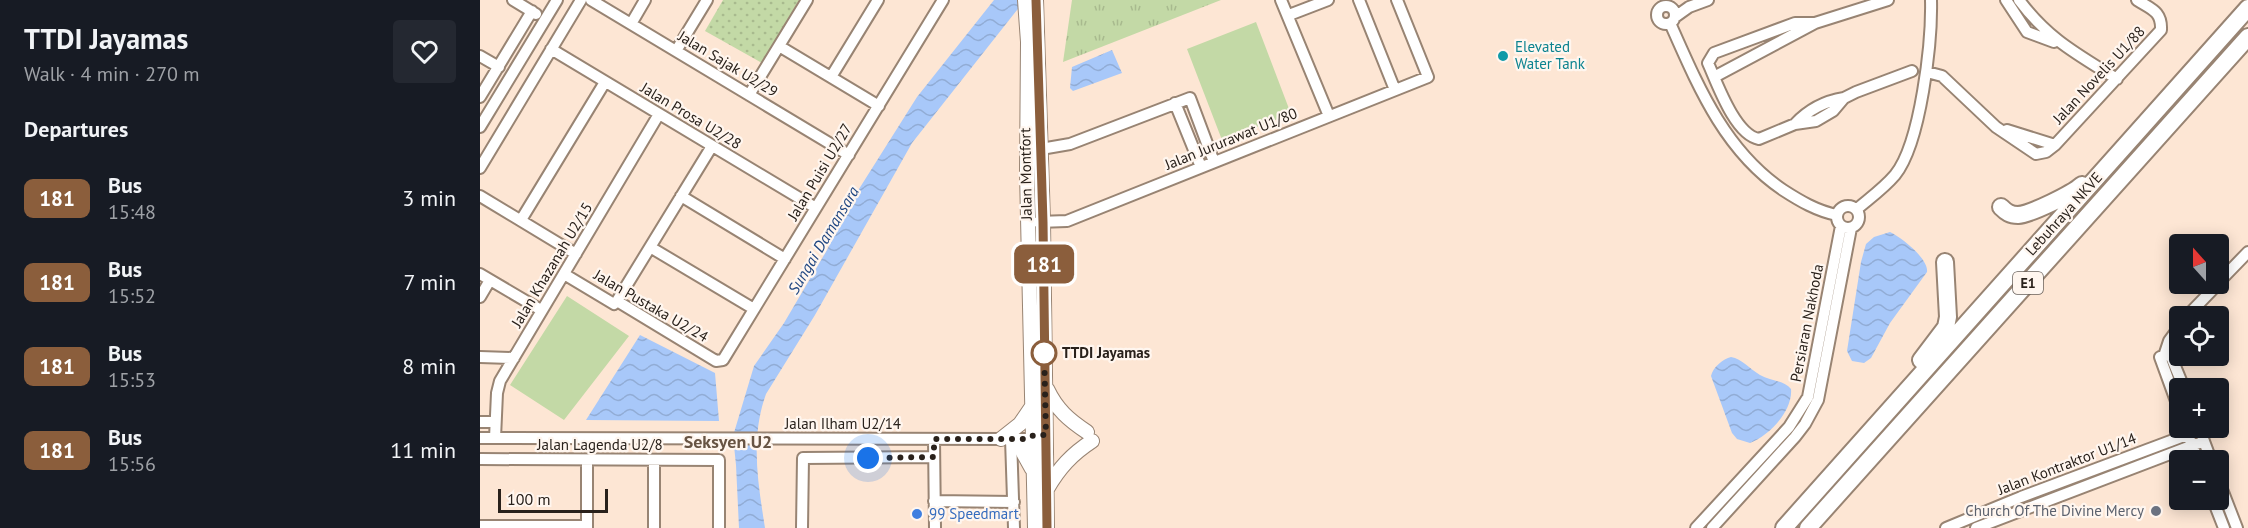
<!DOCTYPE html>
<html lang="en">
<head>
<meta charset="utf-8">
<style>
  :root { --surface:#171b24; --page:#242831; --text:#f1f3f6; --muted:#9ea1a6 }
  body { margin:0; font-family:"PT Sans",sans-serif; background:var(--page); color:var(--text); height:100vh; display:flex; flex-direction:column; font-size:22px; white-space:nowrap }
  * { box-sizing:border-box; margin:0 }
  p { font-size:20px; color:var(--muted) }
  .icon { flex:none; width:33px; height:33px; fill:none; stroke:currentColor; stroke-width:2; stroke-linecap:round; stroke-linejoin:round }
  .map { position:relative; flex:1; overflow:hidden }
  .side { display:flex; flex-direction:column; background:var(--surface); width:480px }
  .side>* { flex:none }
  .badge { padding:0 12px; border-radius:9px; font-size:21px; line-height:39px }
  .needle { width:39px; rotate:339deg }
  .controls { position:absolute; left:1689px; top:234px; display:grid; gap:12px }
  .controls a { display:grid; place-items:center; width:60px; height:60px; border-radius:6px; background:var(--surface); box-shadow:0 3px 15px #0003; font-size:30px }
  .scale { position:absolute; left:18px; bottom:15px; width:110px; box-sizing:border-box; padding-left:6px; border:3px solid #29211b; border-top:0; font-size:16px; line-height:21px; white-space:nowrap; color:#29211b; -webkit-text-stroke:4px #fff6ef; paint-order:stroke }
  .you { position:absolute; width:30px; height:30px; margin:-15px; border:4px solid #fff; border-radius:50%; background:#1a73e8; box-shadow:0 0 0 9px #1a73e833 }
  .map>.badge { position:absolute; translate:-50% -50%; box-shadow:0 0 0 3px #fff }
  h2 { padding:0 24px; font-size:22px; line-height:54px }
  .round { display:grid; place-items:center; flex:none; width:63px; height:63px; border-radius:6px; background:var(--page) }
  .overview { display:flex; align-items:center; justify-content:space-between; height:102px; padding:0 24px }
  h1 { font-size:28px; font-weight:700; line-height:45px }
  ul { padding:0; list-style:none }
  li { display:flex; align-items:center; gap:18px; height:84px; padding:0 24px }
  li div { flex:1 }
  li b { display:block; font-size:22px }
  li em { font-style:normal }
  li .badge { min-width:66px; font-weight:700; text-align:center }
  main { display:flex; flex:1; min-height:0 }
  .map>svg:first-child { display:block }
  .grass { fill:url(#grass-tufts) }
  .park { fill:url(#park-dots) }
  .pitch { fill:#c3d9a6 }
  .water { fill:url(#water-waves) }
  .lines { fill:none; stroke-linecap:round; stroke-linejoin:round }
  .minor-casing { stroke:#988473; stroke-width:14 }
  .major-casing { stroke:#988473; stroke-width:16 }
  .highway-casing { stroke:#988473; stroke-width:20 }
  .minor { stroke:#fff; stroke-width:10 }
  .major { stroke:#fff; stroke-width:14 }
  .highway { stroke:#fff; stroke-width:16 }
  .line-casing { stroke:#fff; stroke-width:14 }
  .line { stroke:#8b5e3c; stroke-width:9 }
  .walk { stroke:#29211b; stroke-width:6; stroke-dasharray:0 10.8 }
  .culture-dot { fill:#0f9aa8; stroke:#fff6ef; stroke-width:2 }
  .stop-dot { fill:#fff; stroke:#8b5e3c; stroke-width:3 }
  .worship-dot { fill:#6b7280; stroke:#fff6ef; stroke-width:2 }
  .shop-dot { fill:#3f7fe0; stroke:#fff6ef; stroke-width:2 }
  .labels { text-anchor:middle; stroke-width:4.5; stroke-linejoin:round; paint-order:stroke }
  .shield { fill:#fff6ef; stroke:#69615b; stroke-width:1.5 }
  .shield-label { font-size:14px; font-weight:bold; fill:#29211b }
  .culture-label { font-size:15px; fill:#0d838f; stroke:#fff6ef; text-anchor:start }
  .street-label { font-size:15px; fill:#29211b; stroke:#fff6ef }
  .stop-label { font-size:15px; font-weight:bold; fill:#29211b; stroke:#fff6ef; text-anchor:start }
  .worship-label { font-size:15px; fill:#5b616d; stroke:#fff6ef; text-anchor:end }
  .shop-label { font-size:15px; fill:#366cbe; stroke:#fff6ef; text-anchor:start }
  .water-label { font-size:16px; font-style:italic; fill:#204782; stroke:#fff6ef }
  .quarter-label { font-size:18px; font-weight:bold; fill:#675444; stroke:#fff6ef }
</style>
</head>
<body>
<main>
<section class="side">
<div class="overview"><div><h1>TTDI Jayamas</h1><p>Walk · 4 min · 270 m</p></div><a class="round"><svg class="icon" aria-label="heart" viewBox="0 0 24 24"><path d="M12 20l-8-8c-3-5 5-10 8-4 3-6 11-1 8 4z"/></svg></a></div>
<h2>Departures</h2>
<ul>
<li><span class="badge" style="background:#8b5e3c;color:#fff">181</span><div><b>Bus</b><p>15:48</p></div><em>3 min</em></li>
<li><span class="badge" style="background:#8b5e3c;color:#fff">181</span><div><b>Bus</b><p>15:52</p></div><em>7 min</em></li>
<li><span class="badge" style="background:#8b5e3c;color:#fff">181</span><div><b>Bus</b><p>15:53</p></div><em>8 min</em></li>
<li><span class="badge" style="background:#8b5e3c;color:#fff">181</span><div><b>Bus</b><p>15:56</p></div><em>11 min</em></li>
</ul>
</section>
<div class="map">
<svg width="1768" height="528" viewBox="0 0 1768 528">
  <defs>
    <pattern id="grass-tufts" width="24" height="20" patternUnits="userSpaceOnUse" patternTransform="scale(1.5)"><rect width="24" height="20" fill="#c3d9a6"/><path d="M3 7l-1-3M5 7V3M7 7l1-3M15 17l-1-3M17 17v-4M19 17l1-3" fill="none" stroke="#a8ba8e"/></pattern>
    <pattern id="park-dots" width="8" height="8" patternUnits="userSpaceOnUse" patternTransform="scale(1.5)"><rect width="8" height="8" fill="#c3d9a6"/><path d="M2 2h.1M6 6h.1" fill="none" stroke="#a8ba8e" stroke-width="1.8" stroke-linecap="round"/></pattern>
    <pattern id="water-waves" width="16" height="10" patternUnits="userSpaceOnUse" patternTransform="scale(1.5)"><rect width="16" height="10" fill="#a8c8f9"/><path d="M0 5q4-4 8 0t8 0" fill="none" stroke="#91acd5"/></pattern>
  </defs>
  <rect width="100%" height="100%" fill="#fde6d4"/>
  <path class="grass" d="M 592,0 L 741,0 L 583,62 Z"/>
  <path class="park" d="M 243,0 L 319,0 L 282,63 L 225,31 Z"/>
  <path class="pitch" d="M 776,22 L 811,114 L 742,140 L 707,49 Z
    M 87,296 L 149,336 L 84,420 L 30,385 Z"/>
  <path class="water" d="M 514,0 L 545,0 L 432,143 L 335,315 L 286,394 C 270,438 278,483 285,528 L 259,528 L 256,465 L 253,436 L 274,366 L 304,323 L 347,250 L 367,208 L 437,97 Z
    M 632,50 L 642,73 L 593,91 L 590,88 L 592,67 Z
    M 1410,232 C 1421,237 1449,259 1447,272 L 1410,323 L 1391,358 L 1384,363 L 1372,361 L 1367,351 L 1381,262 L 1386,244 L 1394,237 Z
    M 160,335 L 235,373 L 239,421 L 106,420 Z
    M 1251,357 C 1262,359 1270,369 1280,375 C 1290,381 1304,380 1311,389 C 1313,411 1289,436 1270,443 L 1257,439 L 1252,433 L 1231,376 C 1233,367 1243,359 1251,357 Z"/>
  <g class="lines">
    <g class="minor-casing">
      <path id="minor" d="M 33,0 L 56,14
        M 111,0 L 369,155
        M 801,0 L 849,116
        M 879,0 L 915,90
        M 1526,0 L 1547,32 L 1574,42
        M 1539,0 C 1568,39 1597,54 1637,79
        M1177 15a9 9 0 1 1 18 0a9 9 0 1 1-18 0Z
        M 809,15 L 848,0
        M 1195,17 L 1209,7 L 1228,0
        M 1190,23 C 1218,86 1244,150 1303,190 C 1320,201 1337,211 1357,215
        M 1335,23 L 1315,23 L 1234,53 L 1228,63 C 1237,83 1255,135 1279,139 L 1315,124 L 1336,121 L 1353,111 L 1364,98 L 1376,92 L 1432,71
        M 151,24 L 165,0
        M 299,46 L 399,106
        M 71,49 L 336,208
        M 196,51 L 227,0
        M 0,56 L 19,67
        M 1447,72 L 1462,76 L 1516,127 L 1556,154 L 1566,152 L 1575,145 L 1681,30 C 1682,11 1671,9 1657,0
        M 351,77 L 398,0
        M 1234,77 L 1335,23 L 1408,0
        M 269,95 L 327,0
        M 0,97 L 52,11
        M 695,103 L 721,167
        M 1315,124 C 1329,109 1345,101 1364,98
        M 0,127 L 77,0
        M 1527,130 L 1575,145
        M 561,149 L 590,144 L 710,98 L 734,162
        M 0,168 L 101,0
        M 0,196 L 96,254
        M 201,196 L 305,259
        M1357 217a11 11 0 1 1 22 0a11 11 0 1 1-22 0Z
        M 1377,209 C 1390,198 1404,188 1415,175 C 1441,143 1452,41 1451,0
        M 41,220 L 125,82
        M 558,222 L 587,221 L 948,77 L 917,0
        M 170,247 L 274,309
        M 0,274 L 61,310
        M 84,274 L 134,304 L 137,301 L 236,361 L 243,360 L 463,0
        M 1738,283 L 1768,252
        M 0,297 L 10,280
        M 137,301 L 232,146
        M 1707,316 L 1738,284
        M 1684,356 L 1689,341 L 1700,326
        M 0,357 L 34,358
        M 1700,412 L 1680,357 L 1690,354 L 1704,388
        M 0,422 L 14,422
        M 1705,428 L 1718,460
        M 1722,436 L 1731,460
        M 0,438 L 547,439 L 560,443
        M 15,438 L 17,393 L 20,381 L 179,114
        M 454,439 L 455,528
        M 531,439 L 534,528
        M 0,459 L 239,460 L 239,528
        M 1738,479 L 1757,528
        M 1733,500 L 1744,528
        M 454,501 L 534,502
        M 0,526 L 107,526
        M 107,528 L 107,460
        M 174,528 L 174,460
        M 322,528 L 323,458 L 454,457
        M 1216,528 L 1309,427 L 1328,397 L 1361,226
        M 1232,528 L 1315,437 L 1325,424 L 1338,400 L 1371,228
        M 1466,528 L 1541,497 L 1720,430
        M 1496,528 L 1724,441"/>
    </g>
    <g class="major-casing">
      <path id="major" d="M 545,0 L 548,42 L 547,173 L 555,528
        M 556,0 L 563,222 L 567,528
        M 567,389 C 577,410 589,420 607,432
        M 521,439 L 540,424 L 553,405
        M 531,439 L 541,449 L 552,469
        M 567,489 C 579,468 592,454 612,441"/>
    </g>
    <g class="highway-casing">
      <path id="highway" d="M 1521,207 C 1526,212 1530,215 1538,215 C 1551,214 1592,194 1602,185
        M 1441,360 L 1466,327 L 1468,317 L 1465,262
        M 1304,528 L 1768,8
        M 1328,528 L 1768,37"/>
    </g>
    <use href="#minor" class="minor"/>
    <use href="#major" class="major"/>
    <use href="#highway" class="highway"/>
  </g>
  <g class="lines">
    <g class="line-casing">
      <path id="line" d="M 556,0 L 563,222 L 567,528"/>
    </g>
    <use href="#line" class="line"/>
    <path class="walk" d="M 388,458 L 454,457 L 454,439 L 547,439 L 554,435 L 566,435 L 564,345 L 564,353"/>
  </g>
  <circle class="culture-dot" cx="1023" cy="56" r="6"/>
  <circle class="stop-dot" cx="564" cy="353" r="12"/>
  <circle class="worship-dot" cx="1676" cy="511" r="6"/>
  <circle class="shop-dot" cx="437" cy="514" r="6"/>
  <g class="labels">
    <rect class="shield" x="1533" y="272" width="30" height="22" rx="4.5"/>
    <g class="shield-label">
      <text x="1548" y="288">E1</text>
    </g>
    <g class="culture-label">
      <text x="1035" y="52">Elevated<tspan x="1035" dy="17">Water Tank</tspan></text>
    </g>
    <g class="street-label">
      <text transform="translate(248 64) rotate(31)" y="5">Jalan Sajak U2/29</text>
      <text transform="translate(1619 75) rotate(-47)" y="5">Jalan Novelis U1/88</text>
      <text transform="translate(211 116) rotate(31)" y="5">Jalan Prosa U2/28</text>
      <text transform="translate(751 139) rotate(-22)" y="5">Jalan Jururawat U1/80</text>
      <text transform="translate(340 172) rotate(-59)" y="5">Jalan Puisi U2/27</text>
      <text transform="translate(546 174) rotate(-91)" y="5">Jalan Montfort</text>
      <text transform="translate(1584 214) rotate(-48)" y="5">Lebuhraya NKVE</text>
      <text transform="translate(72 265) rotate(-59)" y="5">Jalan Khazanah U2/15</text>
      <text transform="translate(171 306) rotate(30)" y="5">Jalan Pustaka U2/24</text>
      <text transform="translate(1327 323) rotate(-79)" y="5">Persiaran Nakhoda</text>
      <text x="363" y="429">Jalan Ilham U2/14</text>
      <text x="120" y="450">Jalan Lagenda U2/8</text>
      <text transform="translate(1587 464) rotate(-21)" y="5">Jalan Kontraktor U1/14</text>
    </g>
    <g class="stop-label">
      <text x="582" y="358">TTDI Jayamas</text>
    </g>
    <g class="worship-label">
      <text x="1664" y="516">Church Of The Divine Mercy</text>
    </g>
    <g class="shop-label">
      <text x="449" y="519">99 Speedmart</text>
    </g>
    <g class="water-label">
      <text transform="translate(343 240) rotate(-59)" y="6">Sungai Damansara</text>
    </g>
    <g class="quarter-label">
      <text x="248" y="448">Seksyen U2</text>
    </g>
  </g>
</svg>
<div class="controls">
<a><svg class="needle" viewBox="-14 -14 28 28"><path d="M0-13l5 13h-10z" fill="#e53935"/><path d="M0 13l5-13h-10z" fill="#9ea1a6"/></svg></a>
<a><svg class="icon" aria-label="locate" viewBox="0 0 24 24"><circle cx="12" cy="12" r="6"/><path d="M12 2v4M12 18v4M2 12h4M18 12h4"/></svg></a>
<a>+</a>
<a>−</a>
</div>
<div class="scale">100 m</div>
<div class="you" style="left:388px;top:458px"></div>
<b class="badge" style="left:564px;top:264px;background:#8b5e3c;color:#fff">181</b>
</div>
</main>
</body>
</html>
